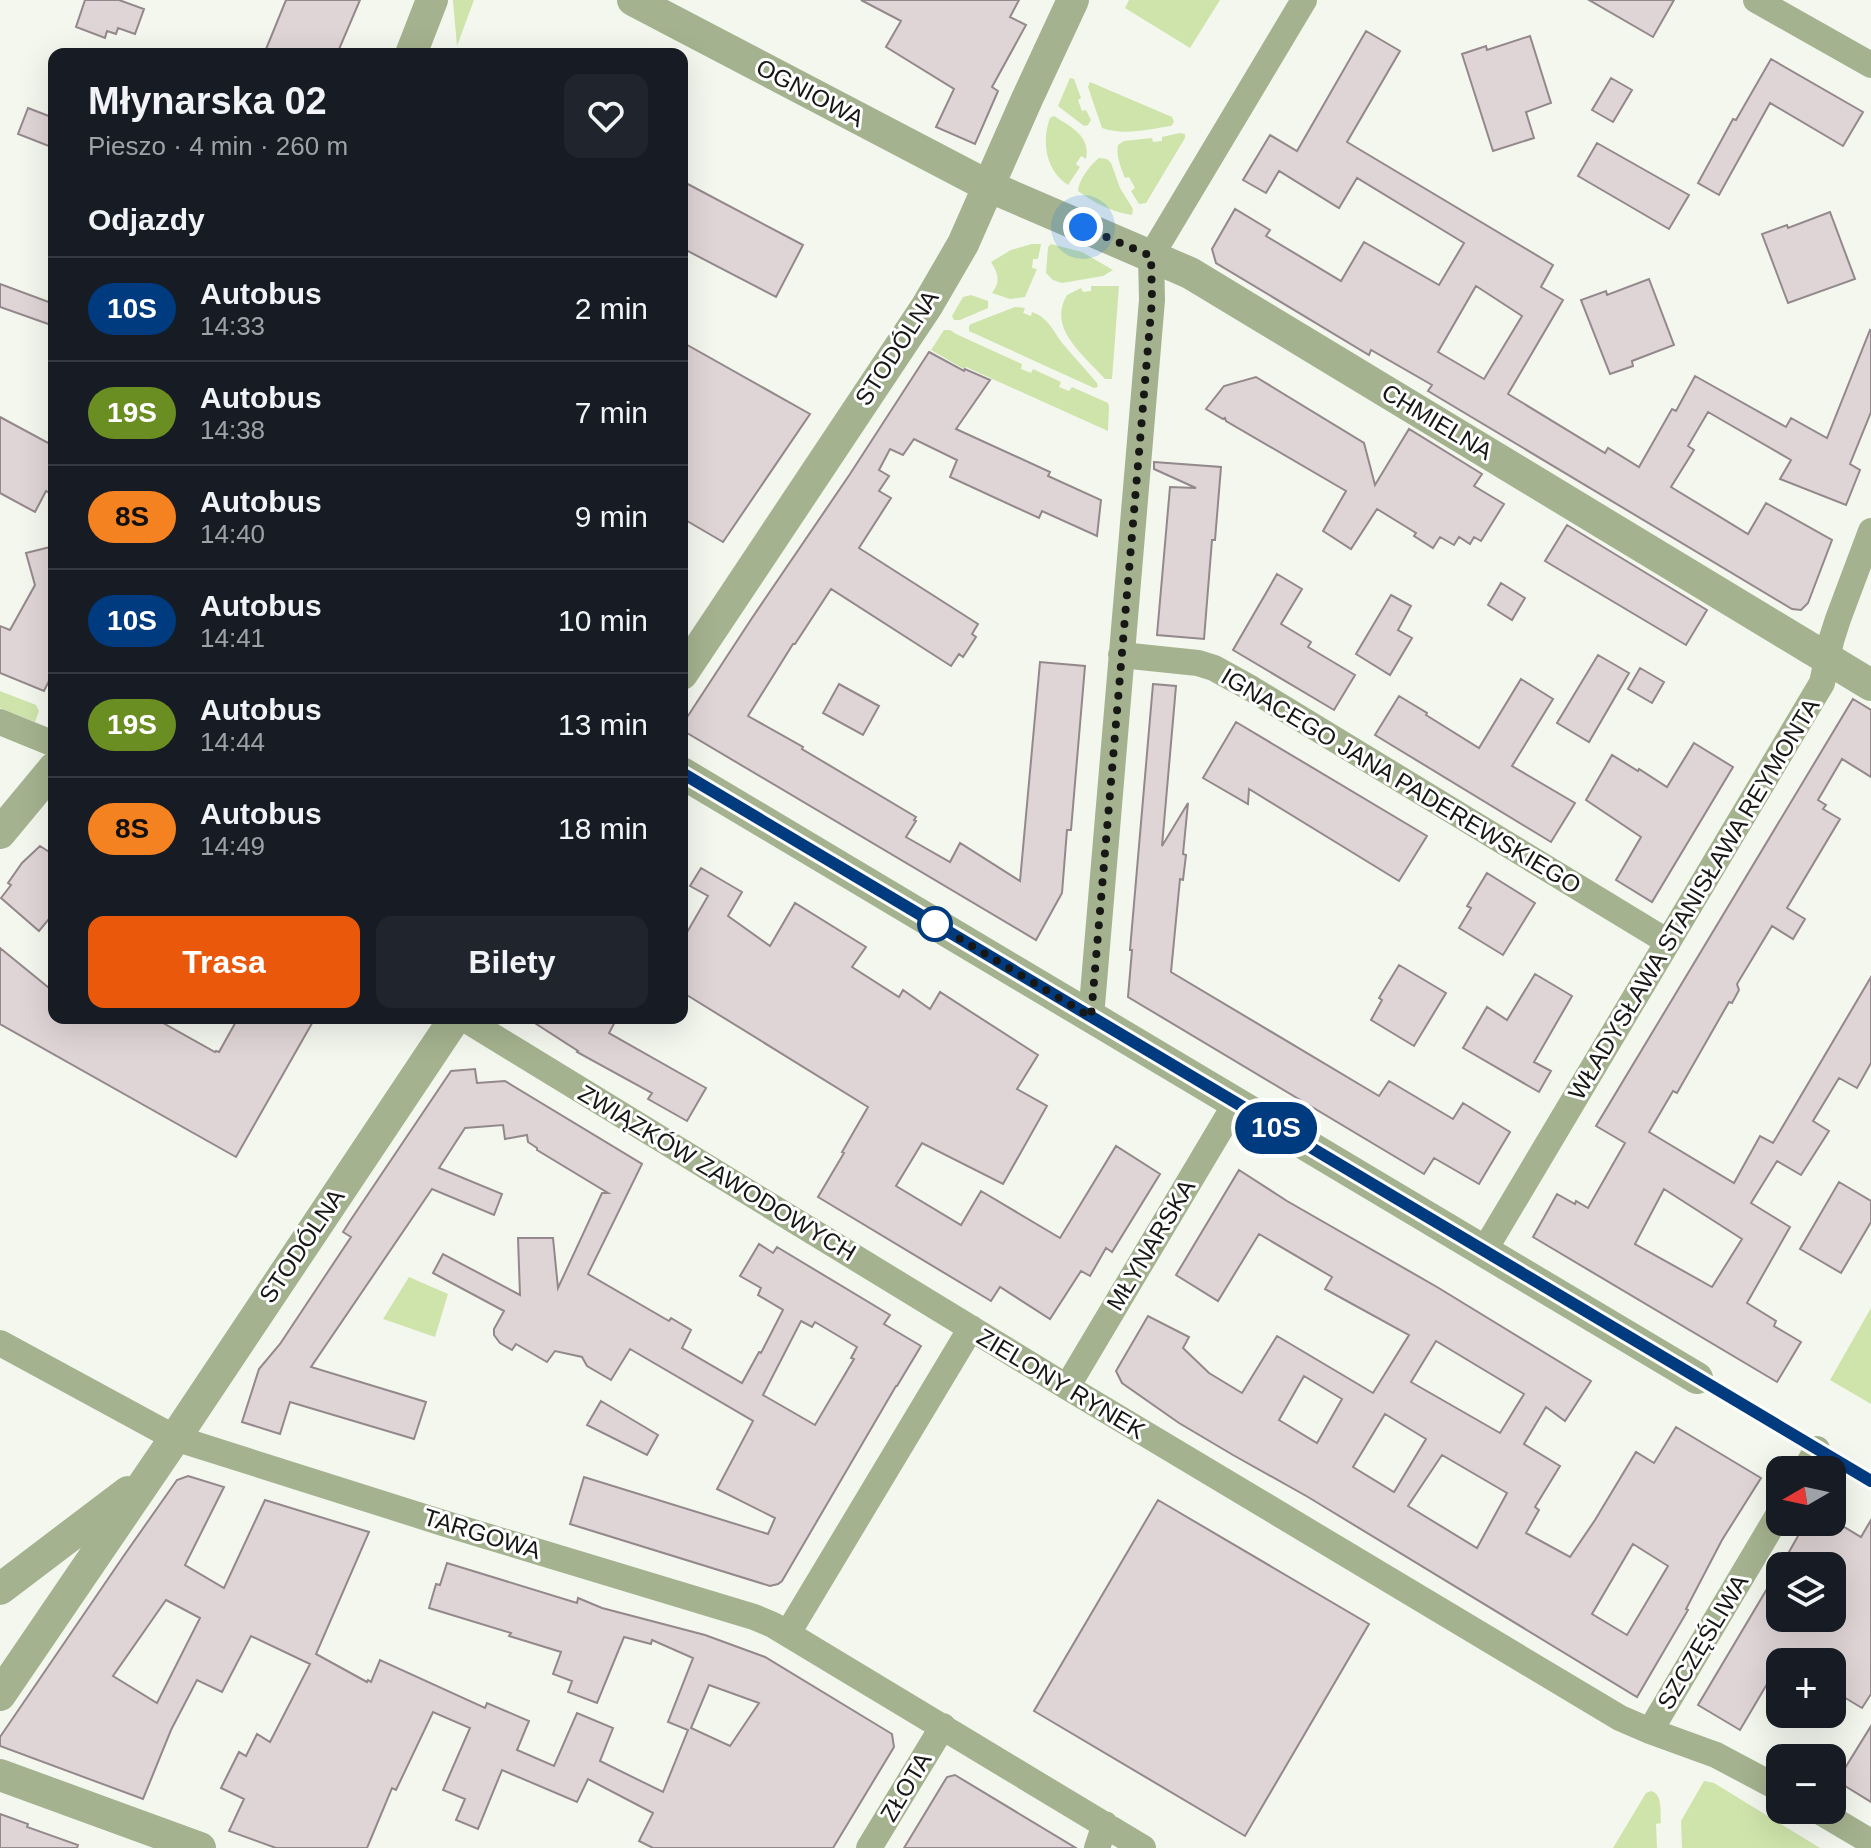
<!DOCTYPE html>
<html lang="pl">
<head>
<meta charset="utf-8">
<style>
  :root { --surface:#171b24; --page:#20242c; --text:#f1f3f6; --muted:#9ea1a6; --line:#363941; --accent:#ea580c }
  body { margin:0; font-family:Helvetica,sans-serif; background:var(--page); color:var(--text); height:100vh; display:flex; flex-direction:column; font-size:30px; white-space:nowrap }
  * { box-sizing:border-box; margin:0 }
  p { font-size:26px; color:var(--muted) }
  .icon { flex:none; width:44px; height:44px; fill:none; stroke:currentColor; stroke-width:2; stroke-linecap:round; stroke-linejoin:round }
  .map { position:relative; flex:1; overflow:hidden }
  .details { position:absolute; left:48px; top:48px; width:640px; height:976px; display:flex; flex-direction:column; background:var(--surface); border-radius:16px; box-shadow:0 8px 32px #0002 }
  .details>* { flex:none }
  .badge { padding:0 16px; border-radius:26px; font-size:28px; line-height:52px }
  .needle { width:52px; rotate:261deg }
  .buttons { position:absolute; left:1766px; top:1456px; display:grid; gap:16px }
  .buttons a { display:grid; place-items:center; width:80px; height:80px; border-radius:16px; background:var(--surface); box-shadow:0 8px 32px #0002; font-size:40px }
  .you { position:absolute; width:40px; height:40px; margin:-20px; border:6px solid #fff; border-radius:50%; background:#1a73e8; box-shadow:0 0 0 12px #1a73e833 }
  .map>.badge { position:absolute; translate:-50% -50%; box-shadow:0 0 0 4px #fff }
  h2 { padding:0 40px; font-size:30px; line-height:72px }
  .round { display:grid; place-items:center; flex:none; width:84px; height:84px; border-radius:16px; background:var(--page) }
  .headline { display:flex; align-items:center; justify-content:space-between; height:136px; padding:0 40px }
  h1 { font-size:38px; font-weight:800; line-height:60px }
  .button { display:flex; gap:16px; margin-top:auto; padding:16px 40px }
  .button a { flex:1; height:92px; border-radius:16px; background:var(--accent); color:#fff; font-size:32px; font-weight:800; line-height:92px; text-align:center }
  .button a+a { background:var(--page); color:var(--text) }
  ul { padding:0; list-style:none }
  li { display:flex; align-items:center; gap:24px; height:104px; padding:0 40px; border-top:2px solid var(--line) }
  li div { flex:1 }
  li b { display:block; font-size:30px }
  li em { font-style:normal }
  li .badge { min-width:88px; font-weight:700; text-align:center }
  .map>svg:first-child { display:block }
  .green { fill:#cee4ab }
  .building { fill:#dfd4d6; stroke:#93888b; stroke-width:2; fill-rule:evenodd }
  .lines { fill:none; stroke-linecap:round; stroke-linejoin:round }
  .minor { stroke:#a4b28f; stroke-width:26 }
  .tertiary { stroke:#a4b28f; stroke-width:32 }
  .line-casing { stroke:#fff; stroke-width:18 }
  .line { stroke:#003b80; stroke-width:12 }
  .walk { stroke:#171815; stroke-width:8; stroke-dasharray:0 14.4 }
  .stop-dot { fill:#fff; stroke:#003b80; stroke-width:4 }
  .labels { text-anchor:middle; stroke-width:6; stroke-linejoin:round; paint-order:stroke }
  .street-label { font-size:24px; fill:#171815; stroke:#fff }
</style>
</head>
<body>
<div class="map">
<svg width="1871" height="1848" viewBox="0 0 1871 1848">
  <rect width="100%" height="100%" fill="#f4f7ee"/>
  <path class="green" d="M 453,0 L 474,0 L 457,46 L 453,1 Z
    M 1129,0 L 1220,0 L 1190,48 L 1125,8 Z
    M 1070,78 L 1074,79 L 1081,98 L 1078,100 L 1082,111 L 1086,110 L 1091,120 L 1088,125 L 1084,126 L 1058,106 Z
    M 1090,82 L 1172,117 L 1174,122 L 1171,126 C 1149,129 1124,136 1102,128 L 1088,87 Z
    M 1054,116 C 1071,127 1091,136 1086,159 L 1081,156 L 1076,164 L 1080,167 L 1068,185 C 1046,171 1041,142 1050,118 Z
    M 1180,133 L 1185,134 L 1185,138 L 1146,203 L 1139,204 L 1131,191 L 1135,188 L 1129,177 L 1125,178 C 1121,168 1116,156 1118,145 L 1124,141 L 1152,138 L 1153,142 L 1162,141 L 1162,137 Z
    M 1099,158 L 1107,159 L 1111,163 L 1120,188 L 1133,209 L 1132,215 C 1115,213 1092,202 1078,191 C 1079,180 1089,166 1099,158 Z
    M 1032,244 L 1041,244 L 1038,259 L 1033,259 L 1032,268 L 1037,269 L 1025,297 L 1010,299 L 992,293 C 1001,282 998,273 991,262 L 1011,250 Z
    M 1051,244 L 1082,252 L 1113,270 L 1103,276 L 1062,283 L 1053,280 L 1046,273 L 1048,247 Z
    M 1091,286 L 1119,286 L 1112,379 L 1105,379 L 1103,377 C 1083,354 1047,328 1067,295 L 1081,288 L 1083,292 L 1091,291 Z
    M 971,295 L 988,301 L 988,308 L 960,320 L 954,320 L 952,316 L 963,297 Z
    M 1015,307 L 1025,308 L 1023,313 L 1031,316 L 1032,312 C 1049,318 1053,331 1063,344 C 1074,357 1086,370 1097,383 L 1098,387 L 1094,388 L 969,331 L 969,326 L 971,324 Z
    M 944,330 L 950,330 L 956,334 L 1022,364 L 1021,369 L 1031,373 L 1033,369 L 1061,382 L 1059,387 L 1069,391 L 1072,387 L 1108,403 L 1109,407 L 1108,431 L 966,367 L 964,369 L 931,350 Z
    M 0,691 L 36,705 L 39,711 L 35,722 L 0,708 Z
    M 409,1277 L 448,1294 L 435,1337 L 383,1319 Z
    M 1871,1308 L 1871,1404 L 1830,1380 Z
    M 1704,1781 L 1714,1783 L 1820,1848 L 1682,1848 L 1681,1821 Z
    M 1651,1791 C 1663,1794 1660,1812 1661,1823 L 1656,1824 L 1657,1848 L 1613,1848 L 1646,1793 Z"/>
  <path class="building" d="M 85,0 L 119,0 L 144,9 L 135,34 L 118,28 L 116,34 L 107,31 L 105,38 L 76,27 Z
    M 286,0 L 360,0 L 337,54 L 264,54 Z
    M 861,0 L 1019,0 L 1010,17 L 1026,25 L 992,87 L 998,91 L 975,144 L 936,127 L 954,89 L 886,47 L 901,21 Z
    M 1589,0 L 1674,0 L 1653,37 Z
    M 1366,31 L 1400,51 L 1347,142 L 1553,265 L 1541,287 L 1563,300 L 1508,394 L 1605,453 L 1608,448 L 1639,467 L 1672,409 L 1676,411 L 1695,376 L 1786,427 L 1791,418 L 1827,438 L 1870,330 L 1871,331 L 1871,412 L 1850,464 L 1860,470 L 1846,505 L 1780,479 L 1791,460 L 1708,412 L 1688,446 L 1694,450 L 1671,487 L 1748,534 L 1766,503 L 1832,540 L 1808,603 L 1801,610 L 1792,609 L 1428,391 L 1432,385 L 1371,350 L 1369,355 L 1216,263 L 1212,249 L 1235,209 L 1270,230 L 1266,236 L 1341,281 L 1364,242 L 1439,285 L 1464,243 L 1357,178 L 1339,208 L 1279,171 L 1266,193 L 1243,180 L 1270,135 L 1297,151 ZM 1476,286 L 1522,316 L 1484,379 L 1438,352 Z
    M 1530,36 L 1551,103 L 1526,112 L 1534,138 L 1493,151 L 1462,54 L 1486,46 L 1487,50 Z
    M 1771,59 L 1863,112 L 1843,146 L 1770,103 L 1719,195 L 1698,183 L 1733,119 L 1736,120 Z
    M 1611,78 L 1632,90 L 1613,122 L 1592,110 Z
    M 28,108 L 54,118 L 54,148 L 18,134 Z
    M 1597,143 L 1689,195 L 1669,229 L 1578,176 Z
    M 682,181 L 803,245 L 776,297 L 682,248 Z
    M 1830,212 L 1855,279 L 1788,303 L 1762,234 L 1787,225 L 1788,228 Z
    M 1649,279 L 1674,345 L 1632,361 L 1633,366 L 1610,374 L 1581,300 L 1606,291 L 1607,295 Z
    M 0,284 L 54,304 L 54,326 L 0,307 Z
    M 682,342 L 810,414 L 723,542 L 682,518 Z
    M 929,352 L 964,371 L 965,369 L 990,380 L 956,429 L 1050,472 L 1048,476 L 1101,500 L 1097,536 L 1042,511 L 1039,518 L 950,477 L 957,460 L 914,439 L 903,455 L 890,449 L 879,470 L 889,476 L 879,491 L 891,498 L 859,548 L 978,624 L 972,634 L 976,637 L 963,657 L 959,654 L 951,666 L 831,589 L 795,644 L 793,644 L 748,716 L 803,747 L 802,749 L 916,817 L 914,820 L 916,821 L 906,837 L 950,862 L 960,843 L 1020,881 L 1040,662 L 1085,666 L 1071,830 L 1067,830 L 1062,893 L 1036,940 L 682,730 L 682,725 L 752,618 L 850,474 Z
    M 1256,377 L 1364,443 L 1375,485 L 1409,429 L 1482,474 L 1474,486 L 1504,504 L 1481,541 L 1474,537 L 1470,544 L 1459,537 L 1454,545 L 1440,537 L 1433,548 L 1414,536 L 1416,533 L 1377,509 L 1351,549 L 1323,531 L 1346,491 L 1226,421 L 1225,418 L 1223,419 L 1206,409 L 1224,386 Z
    M 0,417 L 54,446 L 54,496 L 46,491 L 35,512 L 0,493 Z
    M 1154,462 L 1221,467 L 1215,540 L 1212,540 L 1204,639 L 1157,635 L 1170,487 L 1196,488 L 1154,469 Z
    M 1567,525 L 1707,610 L 1686,645 L 1545,561 Z
    M 54,546 L 54,671 L 44,691 L 0,673 L 0,626 L 10,630 L 35,585 L 26,553 Z
    M 1277,574 L 1302,589 L 1281,624 L 1311,642 L 1308,647 L 1355,675 L 1334,710 L 1233,650 Z
    M 1501,583 L 1525,598 L 1512,620 L 1488,605 Z
    M 1391,595 L 1411,606 L 1398,630 L 1412,638 L 1390,675 L 1356,654 Z
    M 1598,655 L 1629,673 L 1589,742 L 1557,723 Z
    M 1640,668 L 1664,682 L 1652,703 L 1628,689 Z
    M 1521,679 L 1553,699 L 1512,766 L 1575,803 L 1551,842 L 1375,735 L 1399,696 L 1427,713 L 1426,715 L 1479,748 Z
    M 839,684 L 879,706 L 863,735 L 823,713 Z
    M 1153,684 L 1176,686 L 1162,846 L 1188,803 L 1183,854 L 1186,855 L 1183,880 L 1180,879 L 1171,972 L 1379,1096 L 1389,1081 L 1453,1119 L 1463,1103 L 1510,1132 L 1479,1184 L 1434,1158 L 1424,1174 L 1128,997 L 1132,950 L 1130,950 Z
    M 1853,699 L 1871,710 L 1871,777 L 1842,759 L 1818,800 L 1826,805 L 1823,809 L 1840,819 L 1787,908 L 1805,919 L 1793,939 L 1772,926 L 1737,984 L 1739,990 L 1732,1003 L 1729,1002 L 1677,1093 L 1673,1091 L 1649,1132 L 1734,1183 L 1760,1136 L 1773,1143 L 1871,977 L 1871,1063 L 1857,1088 L 1839,1078 L 1813,1121 L 1829,1131 L 1801,1175 L 1777,1161 L 1751,1203 L 1790,1227 L 1747,1303 L 1776,1321 L 1774,1326 L 1801,1342 L 1777,1382 L 1533,1237 L 1557,1194 L 1575,1204 L 1576,1201 L 1588,1208 L 1625,1143 L 1596,1126 ZM 1664,1189 L 1742,1239 L 1712,1287 L 1635,1244 Z
    M 1236,722 L 1427,836 L 1399,881 L 1249,789 L 1248,804 L 1203,778 Z
    M 1694,743 L 1733,767 L 1652,902 L 1616,880 L 1641,837 L 1586,800 L 1612,755 L 1638,771 L 1639,769 L 1667,787 Z
    M 40,846 L 54,855 L 54,913 L 39,931 L 1,898 L 11,885 L 8,883 L 22,863 Z
    M 701,868 L 742,892 L 728,916 L 770,946 L 795,903 L 866,947 L 852,967 L 899,997 L 903,990 L 930,1009 L 940,992 L 1038,1055 L 1017,1089 L 1047,1106 L 1003,1184 L 922,1143 L 896,1186 L 961,1225 L 981,1191 L 1060,1238 L 1116,1146 L 1160,1174 L 1112,1252 L 1106,1248 L 1090,1276 L 1081,1271 L 1050,1319 L 1000,1287 L 991,1301 L 818,1197 L 844,1153 L 842,1152 L 868,1107 L 682,992 L 682,941 L 708,896 L 690,886 Z
    M 1487,873 L 1535,903 L 1503,955 L 1459,928 L 1471,908 L 1467,906 Z
    M 0,948 L 54,992 L 54,1018 L 86,1018 L 89,1020 L 91,1018 L 154,1018 L 215,1052 L 216,1051 L 219,1052 L 238,1018 L 315,1018 L 236,1157 L 0,1024 Z
    M 1399,965 L 1446,993 L 1414,1046 L 1371,1020 L 1382,1000 L 1379,998 Z
    M 1535,974 L 1572,996 L 1534,1062 L 1551,1071 L 1539,1092 L 1463,1048 L 1487,1007 L 1507,1020 Z
    M 527,1018 L 617,1018 L 609,1033 L 706,1088 L 687,1121 L 648,1099 L 652,1093 L 577,1052 L 578,1051 Z
    M 475,1069 L 477,1083 L 505,1081 L 642,1164 L 588,1274 L 669,1321 L 671,1318 L 691,1330 L 682,1348 L 742,1383 L 759,1352 L 761,1353 L 783,1310 L 758,1295 L 761,1288 L 740,1276 L 759,1244 L 773,1253 L 777,1247 L 890,1315 L 884,1324 L 921,1346 L 897,1386 L 896,1386 L 782,1581 L 778,1584 L 770,1586 L 570,1524 L 584,1477 L 768,1534 L 775,1518 L 717,1489 L 753,1421 L 630,1349 L 611,1380 L 587,1366 L 582,1357 L 555,1351 L 547,1362 L 516,1344 L 512,1350 L 500,1343 L 494,1335 L 494,1329 L 504,1311 L 433,1273 L 443,1254 L 520,1295 L 518,1238 L 553,1238 L 558,1288 L 602,1193 L 608,1193 L 537,1150 L 537,1148 L 528,1142 L 527,1135 L 505,1139 L 503,1125 L 465,1128 L 439,1168 L 502,1194 L 494,1215 L 432,1189 L 311,1367 L 426,1402 L 414,1439 L 290,1402 L 280,1434 L 242,1422 L 259,1369 L 280,1344 L 351,1237 L 343,1232 L 350,1221 L 451,1071 ZM 801,1321 L 812,1327 L 815,1322 L 857,1347 L 851,1358 L 854,1359 L 815,1425 L 763,1395 Z
    M 1239,1170 L 1287,1201 L 1437,1287 L 1591,1381 L 1565,1421 L 1546,1407 L 1524,1444 L 1560,1466 L 1535,1507 L 1539,1510 L 1526,1533 L 1570,1557 L 1595,1520 L 1636,1452 L 1654,1463 L 1676,1427 L 1761,1478 L 1722,1540 L 1686,1609 L 1688,1610 L 1637,1697 L 1308,1497 L 1233,1455 L 1179,1423 L 1122,1383 L 1116,1371 L 1148,1316 L 1189,1337 L 1183,1348 L 1209,1373 L 1242,1393 L 1277,1336 L 1373,1393 L 1409,1335 L 1325,1289 L 1332,1277 L 1259,1234 L 1218,1301 L 1176,1275 ZM 1436,1341 L 1524,1394 L 1500,1433 L 1411,1382 ZM 1304,1376 L 1342,1399 L 1317,1443 L 1279,1420 ZM 1385,1414 L 1426,1439 L 1394,1492 L 1353,1467 ZM 1442,1455 L 1507,1493 L 1477,1548 L 1408,1506 ZM 1633,1544 L 1668,1566 L 1627,1635 L 1592,1614 Z
    M 1839,1182 L 1871,1201 L 1871,1222 L 1841,1273 L 1800,1249 Z
    M 601,1401 L 658,1435 L 647,1455 L 587,1425 Z
    M 188,1476 L 224,1487 L 185,1565 L 224,1588 L 265,1500 L 369,1532 L 316,1654 L 367,1682 L 368,1680 L 371,1682 L 380,1660 L 485,1708 L 487,1703 L 529,1721 L 517,1750 L 554,1766 L 577,1713 L 613,1728 L 600,1761 L 663,1792 L 688,1730 L 668,1722 L 693,1658 L 652,1640 L 651,1644 L 624,1637 L 597,1703 L 568,1692 L 572,1681 L 553,1674 L 561,1652 L 509,1636 L 511,1633 L 429,1608 L 436,1584 L 440,1585 L 447,1563 L 577,1603 L 578,1598 L 602,1608 L 705,1635 L 765,1657 L 892,1734 L 894,1747 L 833,1848 L 653,1848 L 639,1841 L 653,1813 L 588,1779 L 577,1802 L 502,1770 L 478,1829 L 456,1820 L 465,1799 L 443,1790 L 470,1728 L 433,1712 L 396,1790 L 392,1788 L 367,1848 L 276,1848 L 229,1831 L 244,1799 L 221,1788 L 239,1752 L 246,1756 L 257,1734 L 270,1742 L 310,1664 L 251,1636 L 222,1692 L 197,1680 L 171,1730 L 143,1799 L 0,1746 L 0,1737 L 125,1554 L 177,1480 ZM 166,1600 L 200,1618 L 157,1703 L 113,1676 ZM 709,1685 L 759,1703 L 730,1746 L 691,1728 Z
    M 1158,1500 L 1369,1624 L 1245,1836 L 1034,1711 Z
    M 1871,1520 L 1871,1694 L 1862,1708 L 1832,1690 L 1832,1662 L 1780,1662 L 1740,1730 L 1698,1705 L 1780,1567 L 1780,1618 L 1832,1618 L 1832,1586 L 1844,1566 L 1781,1566 L 1806,1522 L 1836,1522 L 1861,1537 Z
    M 1871,1726 L 1871,1802 L 1837,1781 Z
    M 955,1775 L 1076,1848 L 904,1848 L 947,1777 Z
    M 0,1814 L 28,1824 L 27,1827 L 78,1845 L 77,1848 L 0,1848 Z"/>
  <g class="lines">
    <path class="minor" d="M 1756,0 L 1871,65
      M 1121,655 L 1198,663 L 1214,668 L 1252,689 L 1668,942
      M 0,722 L 54,744
      M 1091,1017 L 1152,300 L 1151,256 L 1304,0
      M 463,1018 L 1067,1387 L 1620,1718 L 1650,1731 L 1716,1755 L 1780,1789
      M 1484,1251 L 1822,683 L 1831,641 L 1838,619 L 1871,531
      M 0,1343 L 175,1438 L 443,1523 L 754,1617 L 773,1625 L 1143,1848
      M 1067,1387 L 1236,1103
      M 1805,1470 L 1817,1449
      M 788,1633 L 971,1328
      M 1650,1731 L 1780,1512
      M 1817,1810 L 1871,1842
      M 869,1848 L 943,1726
      M 1097,1848 L 1105,1824"/>
    <path class="tertiary" d="M 633,0 L 988,186 L 1190,273 L 1871,685
      M 411,54 L 432,0
      M 682,674 L 927,306 L 963,244 L 1027,99 L 1073,0
      M 682,773 L 1697,1378
      M 0,833 L 54,768
      M 0,1589 L 128,1492
      M 0,1695 L 175,1438 L 455,1018
      M 0,1775 L 200,1848"/>
  </g>
  <g class="lines">
    <g class="line-casing">
      <path id="line" d="M 682,773 L 1871,1481"/>
    </g>
    <use href="#line" class="line"/>
    <path class="walk" d="M 935,924 L 1091,1017 L 1152,300 L 1151,256 L 1083,227"/>
  </g>
  <circle class="stop-dot" cx="935" cy="924" r="16"/>
  <g class="labels">
    <g class="street-label">
      <text transform="translate(810 93) rotate(28)" y="8">OGNIOWA</text>
      <text transform="translate(897 348) rotate(-57)" y="8">STODÓLNA</text>
      <text transform="translate(1437 422) rotate(31)" y="8">CHMIELNA</text>
      <text transform="translate(1401 781) rotate(31)" y="8">IGNACEGO JANA PADEREWSKIEGO</text>
      <text transform="translate(1694 899) rotate(-59)" y="8">WŁADYSŁAWA STANISŁAWA REYMONTA</text>
      <text transform="translate(717 1173) rotate(31)" y="8">ZWIĄZKÓW ZAWODOWYCH</text>
      <text transform="translate(1151 1245) rotate(-59)" y="8">MŁYNARSKA</text>
      <text transform="translate(302 1246) rotate(-56)" y="8">STODÓLNA</text>
      <text transform="translate(1061 1384) rotate(31)" y="8">ZIELONY RYNEK</text>
      <text transform="translate(482 1534) rotate(17)" y="8">TARGOWA</text>
      <text transform="translate(1703 1642) rotate(-59)" y="8">SZCZĘŚLIWA</text>
      <text transform="translate(906 1787) rotate(-59)" y="8">ZŁOTA</text>
    </g>
  </g>
</svg>
<div class="buttons">
<a><svg class="needle" viewBox="-14 -14 28 28"><path d="M0-13l5 13h-10z" fill="#e53935"/><path d="M0 13l5-13h-10z" fill="#9ea1a6"/></svg></a>
<a><svg class="icon" aria-label="layers" viewBox="0 0 24 24"><path d="M12 4l9 5-9 5-9-5zM3 14l9 5 9-5"/></svg></a>
<a>+</a>
<a>−</a>
</div>
<div class="you" style="left:1083px;top:227px"></div>
<b class="badge" style="left:1276px;top:1128px;background:#003b80;color:#fff">10S</b>
<section class="details">
<div class="headline"><div><h1>Młynarska 02</h1><p>Pieszo · 4 min · 260 m</p></div><a class="round"><svg class="icon" aria-label="heart" viewBox="0 0 24 24"><path d="M12 20l-8-8c-3-5 5-10 8-4 3-6 11-1 8 4z"/></svg></a></div>
<h2>Odjazdy</h2>
<ul>
<li><span class="badge" style="background:#003b80;color:#fff">10S</span><div><b>Autobus</b><p>14:33</p></div><em>2 min</em></li>
<li><span class="badge" style="background:#6b8e23;color:#fff">19S</span><div><b>Autobus</b><p>14:38</p></div><em>7 min</em></li>
<li><span class="badge" style="background:#f58220;color:#111">8S</span><div><b>Autobus</b><p>14:40</p></div><em>9 min</em></li>
<li><span class="badge" style="background:#003b80;color:#fff">10S</span><div><b>Autobus</b><p>14:41</p></div><em>10 min</em></li>
<li><span class="badge" style="background:#6b8e23;color:#fff">19S</span><div><b>Autobus</b><p>14:44</p></div><em>13 min</em></li>
<li><span class="badge" style="background:#f58220;color:#111">8S</span><div><b>Autobus</b><p>14:49</p></div><em>18 min</em></li>
</ul>
<div class="button"><a>Trasa</a><a>Bilety</a></div>
</section>
</div>
</body>
</html>
